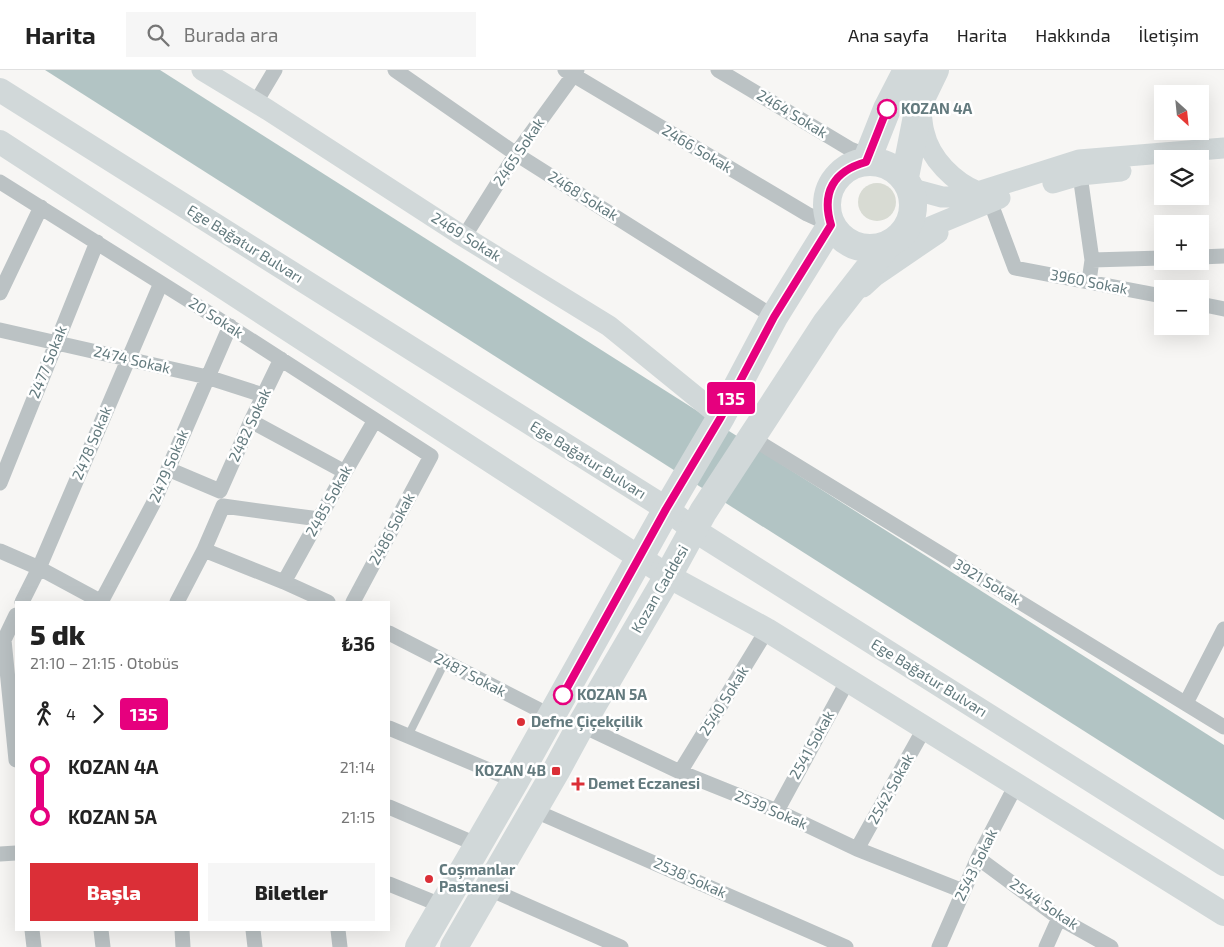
<!DOCTYPE html>
<html lang="tr">
<head>
<meta charset="utf-8">
<style>
  :root { --surface:#fff; --page:#f6f6f6; --text:#222; --muted:#767676; --line:#e0e0e0; --accent:#db2f37 }
  body { margin:0; font-family:"Exo 2",sans-serif; background:var(--page); color:var(--text); height:100vh; display:flex; flex-direction:column; font-size:19px; white-space:nowrap }
  * { box-sizing:border-box; margin:0 }
  p { font-size:16px; color:var(--muted) }
  .icon { flex:none; width:28px; height:28px; fill:none; stroke:currentColor; stroke-width:2; stroke-linecap:round; stroke-linejoin:round }
  .map { position:relative; flex:1; overflow:hidden }
  .details { position:absolute; left:15px; top:531px; width:375px; height:330px; display:flex; flex-direction:column; background:var(--surface); border-radius:0px; box-shadow:0 5px 20px #0002 }
  .details>* { flex:none }
  .badge { padding:0 10px; border-radius:4px; font-size:18px; line-height:32px }
  .needle { width:32px; rotate:153deg }
  .tools { position:absolute; left:1154px; top:15px; display:grid; gap:10px }
  .tools a { display:grid; place-items:center; width:55px; height:55px; border-radius:0px; background:var(--surface); box-shadow:0 5px 20px #0002; font-size:25px }
  .map>.badge { position:absolute; translate:-50% -50%; box-shadow:0 0 0 2px #fff }
  .legs { display:flex; align-items:center; gap:8px; height:55px; padding:0 15px; font-size:16px }
  .legs p { margin-inline-start:auto }
  .summary { display:flex; align-items:center; justify-content:space-between; height:85px; padding:0 15px }
  h1 { font-size:28px; font-weight:800; line-height:38px }
  .action { display:flex; gap:10px; margin-top:auto; padding:10px 15px }
  .action a { flex:1; height:58px; border-radius:0px; background:var(--accent); color:#fff; font-size:20px; font-weight:800; line-height:58px; text-align:center }
  .action a+a { background:var(--page); color:var(--text) }
  ul { padding:0 15px; list-style:none }
  li { display:flex; align-items:center; gap:18px; height:50px; font-size:19px }
  li i { display:grid; place-items:center; width:8px; height:100%; margin:0 6px; background:currentColor }
  li i::after { content:''; width:12px; height:12px; margin:-6px; border:4px solid; border-radius:50%; background:var(--surface) }
  li p { margin-inline-start:auto }
  li:first-child i { background:linear-gradient(#0000 50%,currentColor 0) }
  li:last-child i { background:linear-gradient(currentColor 50%,#0000 0) }
  header { display:flex; align-items:center; gap:30px; box-sizing:border-box; height:70px; padding:0 25px; background:var(--surface); border-bottom:1px solid var(--line) }
  header strong { font-size:24px }
  nav { display:flex; gap:28px; margin-inline-start:auto; font-size:18px }
  .search { width:350px; height:45px; background:var(--page); display:flex; align-items:center; gap:12px; box-sizing:border-box; padding:0 18px; border-radius:0px; color:var(--muted); font-size:19px }
  .map>svg:first-child { display:block }
  .green { fill:#d8dbd3 }
  .water { fill:#b2c4c4 }
  .lines { fill:none; stroke-linecap:round; stroke-linejoin:round }
  .lane { stroke:#bbc2c4; stroke-width:8 }
  .street { stroke:#bbc2c4; stroke-width:15 }
  .secondary { stroke:#d1d8d9; stroke-width:21 }
  .primary { stroke:#d1d8d9; stroke-width:24 }
  .highway { stroke:#d1d8d9; stroke-width:28 }
  .line-1-casing { stroke:#fff; stroke-width:11 }
  .line-1 { stroke:#e6007e; stroke-width:8 }
  .stop-1-dot { fill:#fff; stroke:#e6007e; stroke-width:2.5 }
  .poi-dot { fill:#db2f37; stroke:#fff; stroke-width:2 }
  .labels { text-anchor:middle; stroke-width:5; stroke-linejoin:round; paint-order:stroke }
  .stop-label { font-size:15px; font-weight:bold; fill:#637a7e; stroke:#fff; text-anchor:start }
  .street-label { font-size:15px; fill:#637a7e; stroke:#fff }
  .poi-label { font-size:15px; font-weight:bold; fill:#637a7e; stroke:#fff; text-anchor:start }
</style>
</head>
<body>
<header>
<strong>Harita</strong>
<div class="search"><svg class="icon" aria-label="search" viewBox="0 0 24 24"><circle cx="10" cy="10" r="6"/><path d="M15 15l6 6"/></svg>Burada ara</div>
<nav><a>Ana sayfa</a><a>Harita</a><a>Hakkında</a><a>İletişim</a></nav>
</header>
<div class="map">
<svg width="1224" height="877" viewBox="0 0 1224 877">
  <rect width="100%" height="100%" fill="#f7f6f4"/>
  <path class="green" d="M858 132a19 19 0 1 1 38 0a19 19 0 1 1-38 0Z"/>
  <path class="water" d="M 45,0 L 160,0 L 1224,675 L 1224,750 Z"/>
  <g class="lines">
    <path class="lane" d="M 408,666 L 445,592"/>
    <path class="street" d="M 395,0 L 516,84 L 774,247
      M 565,0 L 807,144 L 831,155
      M 718,0 L 850,79 L 868,86
      M 256,32 L 275,0
      M 1080,105 L 1092,190 L 1089,211
      M 0,112 L 212,245 L 431,386 L 353,532
      M 990,131 L 1015,198 L 1162,226
      M 464,167 L 516,84 L 577,0
      M 1200,187 L 1224,186
      M 1092,190 L 1162,188
      M 0,223 L 41,137
      M 1200,234 L 1224,239
      M 0,260 L 207,307 L 263,325
      M 251,351 L 345,402
      M 750,367 L 1224,657
      M 168,399 L 220,421 L 251,351 L 281,289
      M 0,413 L 97,172
      M 204,480 L 284,512 L 328,532
      M 0,481 L 39,498 L 102,532
      M 284,512 L 345,402 L 375,350
      M 22,532 L 39,498 L 161,213
      M 101,532 L 153,434 L 230,256
      M 177,532 L 204,480 L 223,436 L 319,449
      M 16,545 L 4,570 L 16,690
      M 389,563 L 551,646
      M 1186,633 L 1224,559
      M 581,655 L 680,702 L 777,741 L 857,779 L 963,821
      M 389,658 L 515,711
      M 680,702 L 767,560
      M 389,737 L 478,775
      M 533,740 L 846,877
      M 777,741 L 848,610
      M 857,779 L 924,659
      M 0,784 L 16,783
      M 978,788 L 1059,848 L 1111,877
      M 389,814 L 443,836
      M 487,818 L 621,877
      M 32,860 L 34,877
      M 101,860 L 103,877
      M 182,860 L 183,877
      M 253,860 L 255,877
      M 338,860 L 340,877
      M 939,877 L 978,788 L 1016,715
      M 1046,877 L 1059,848"/>
    <path class="secondary" d="M 202,0 L 268,40 L 458,163 L 609,256 L 721,347
      M 921,42 C 922,48 922,55 924,62 C 930,89 954,112 978,122
      M 905,107 L 916,120 L 942,127 L 962,127 L 1079,90 L 1224,78
      M 1053,113 L 1080,105 L 1121,101
      M 887,175 L 1000,128
      M 863,217 L 875,206 L 938,163"/>
    <path class="primary" d="M 0,20 L 667,439 L 694,460 L 1224,794
      M 0,72 L 640,488 L 668,506 L 767,560 L 1224,844"/>
    <path class="highway" d="M 866,92 L 887,39 L 907,0
      M827 135a43 43 0 1 1 86 0a43 43 0 1 1-86 0Z
      M 905,107 L 920,31 L 935,0
      M 419,877 L 515,711 L 667,439 L 721,347 L 774,247 L 831,155
      M 454,877 L 556,701 L 581,655 L 668,506 L 703,442 L 827,252 L 887,175"/>
  </g>
  <g class="lines">
    <g class="line-1-casing">
      <path id="line-1" d="M 563,625 L 666,439 L 721,347 L 774,247 L 831,155 C 821,122 834,101 866,92 L 887,39"/>
    </g>
    <use href="#line-1" class="line-1"/>
  </g>
  <g class="stop-1-dot">
    <circle cx="887" cy="39" r="9"/>
    <circle cx="563" cy="625" r="9"/>
  </g>
  <g class="poi-dot">
    <circle cx="521" cy="652" r="5"/>
    <rect x="551" y="696" width="10" height="10" rx="2.5"/>
    <path d="M575.5 706.5h5v5h5v5h-5v5h-5v-5h-5v-5h5z"/>
    <circle cx="429" cy="809" r="5"/>
  </g>
  <g class="labels">
    <g class="stop-label">
      <text x="901" y="44">KOZAN 4A</text>
      <text x="577" y="630">KOZAN 5A</text>
    </g>
    <g class="street-label">
      <text transform="translate(792 44) rotate(31)" y="5">2464 Sokak</text>
      <text transform="translate(697 79) rotate(31)" y="5">2466 Sokak</text>
      <text transform="translate(519 82) rotate(-56)" y="5">2465 Sokak</text>
      <text transform="translate(583 126) rotate(32)" y="5">2468 Sokak</text>
      <text transform="translate(466 167) rotate(32)" y="5">2469 Sokak</text>
      <text transform="translate(245 174) rotate(32)" y="5">Ege Bağatur Bulvarı</text>
      <text transform="translate(1089 212) rotate(11)" y="5">3960 Sokak</text>
      <text transform="translate(216 248) rotate(33)" y="5">20 Sokak</text>
      <text transform="translate(132 290) rotate(13)" y="5">2474 Sokak</text>
      <text transform="translate(48 292) rotate(-68)" y="5">2477 Sokak</text>
      <text transform="translate(250 355) rotate(-65)" y="5">2482 Sokak</text>
      <text transform="translate(92 373) rotate(-67)" y="5">2478 Sokak</text>
      <text transform="translate(588 390) rotate(32)" y="5">Ege Bağatur Bulvarı</text>
      <text transform="translate(169 396) rotate(-67)" y="5">2479 Sokak</text>
      <text transform="translate(329 431) rotate(-61)" y="5">2485 Sokak</text>
      <text transform="translate(392 459) rotate(-62)" y="5">2486 Sokak</text>
      <text transform="translate(987 512) rotate(31)" y="5">3921 Sokak</text>
      <text transform="translate(660 519) rotate(-60)" y="5">Kozan Caddesi</text>
      <text transform="translate(470 605) rotate(27)" y="5">2487 Sokak</text>
      <text transform="translate(929 608) rotate(32)" y="5">Ege Bağatur Bulvarı</text>
      <text transform="translate(724 631) rotate(-58)" y="5">2540 Sokak</text>
      <text transform="translate(812 675) rotate(-61)" y="5">2541 Sokak</text>
      <text transform="translate(891 719) rotate(-61)" y="5">2542 Sokak</text>
      <text transform="translate(771 740) rotate(23)" y="5">2539 Sokak</text>
      <text transform="translate(976 795) rotate(-64)" y="5">2543 Sokak</text>
      <text transform="translate(690 808) rotate(24)" y="5">2538 Sokak</text>
      <text transform="translate(1044 834) rotate(34)" y="5">2544 Sokak</text>
    </g>
    <g class="poi-label">
      <text x="531" y="657">Defne Çiçekçilik</text>
      <text x="546" y="706" text-anchor="end">KOZAN 4B</text>
      <text x="588" y="719">Demet Eczanesi</text>
      <text x="439" y="805">Coşmanlar<tspan x="439" dy="17">Pastanesi</tspan></text>
    </g>
  </g>
</svg>
<div class="tools">
<a><svg class="needle" viewBox="-14 -14 28 28"><path d="M0-13l5 13h-10z" fill="#e53935"/><path d="M0 13l5-13h-10z" fill="#767676"/></svg></a>
<a><svg class="icon" aria-label="layers" viewBox="0 0 24 24"><path d="M12 4l9 5-9 5-9-5zM3 14l9 5 9-5"/></svg></a>
<a>+</a>
<a>−</a>
</div>
<b class="badge" style="left:731px;top:328px;background:#e6007e;color:#fff">135</b>
<section class="details">
<div class="summary"><div><h1>5 dk</h1><p>21:10 – 21:15 · Otobüs</p></div><b>₺36</b></div>
<div class="legs"><svg class="icon" aria-label="walk" viewBox="0 0 24 24"><circle cx="13" cy="4" r="2"/><path d="M13 8l-2 6 4 7M11 14l-3 7M7 12l3-4h3l4 4"/></svg>4<svg class="icon" aria-label="forward" viewBox="0 0 24 24"><path d="M9 5l7 7-7 7"/></svg><b class="badge" style="background:#e6007e;color:#fff">135</b></div>
<ul>
<li><i style="color:#e6007e"></i><b>KOZAN 4A</b><p>21:14</p></li>
<li><i style="color:#e6007e"></i><b>KOZAN 5A</b><p>21:15</p></li>
</ul>
<div class="action"><a>Başla</a><a>Biletler</a></div>
</section>
</div>
</body>
</html>
